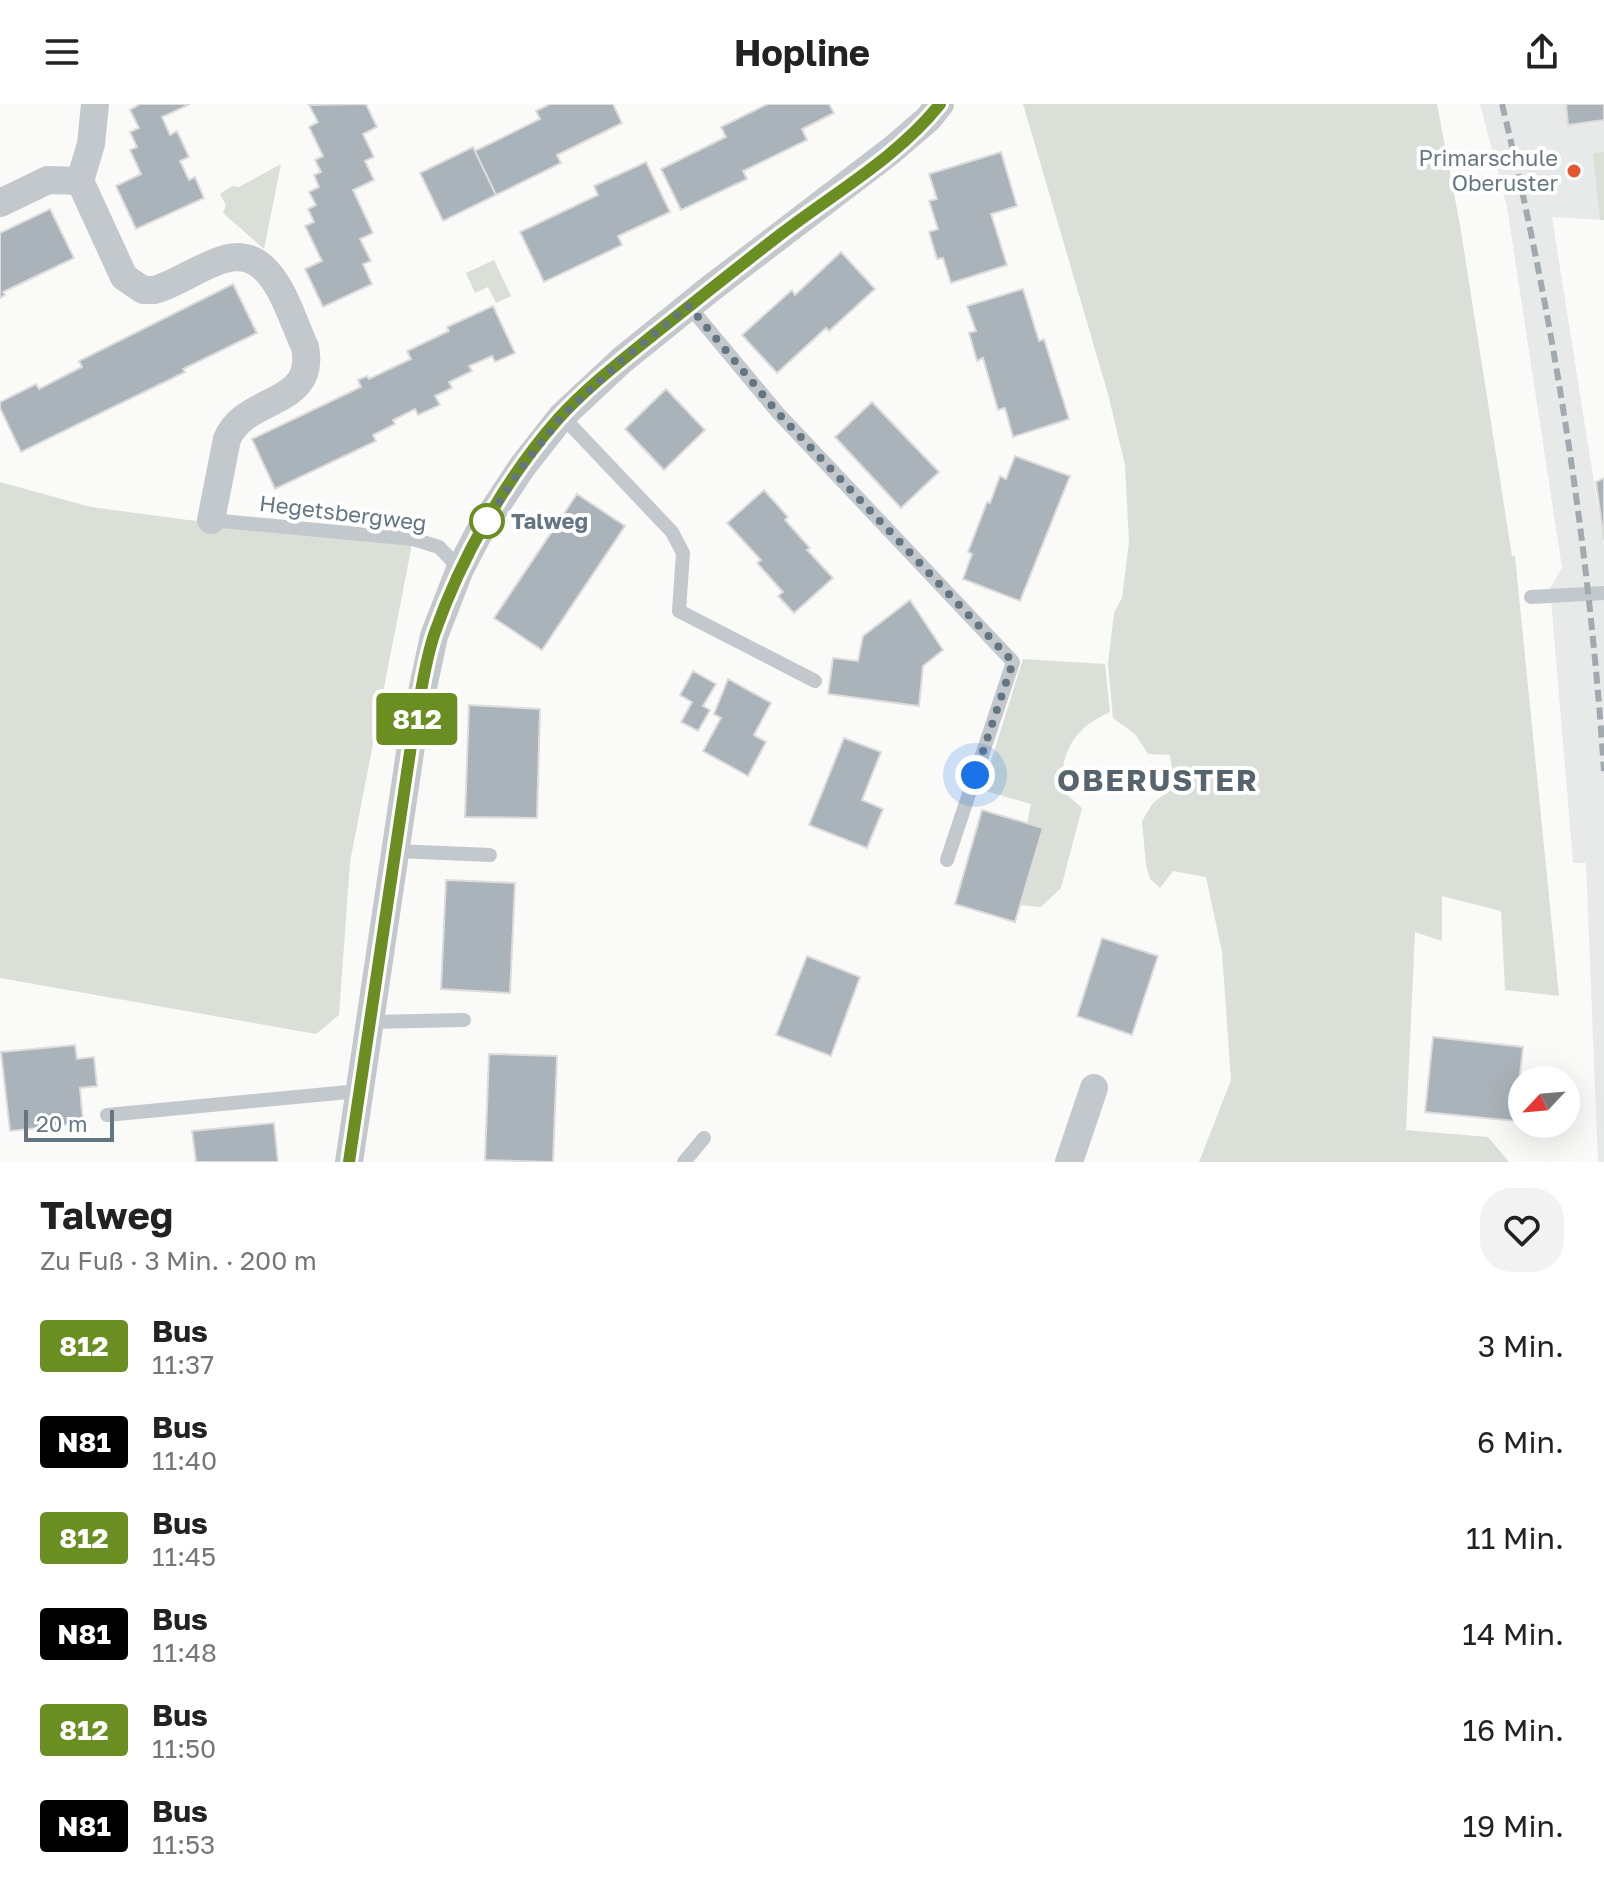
<!DOCTYPE html>
<html lang="de">
<head>
<meta charset="utf-8">
<style>
  :root { --surface:#fff; --page:#f2f2f2; --text:#222; --muted:#767676 }
  body { margin:0; font-family:"Golos Text",sans-serif; background:var(--page); color:var(--text); height:100vh; display:flex; flex-direction:column; font-size:30px; white-space:nowrap }
  * { box-sizing:border-box; margin:0 }
  p { font-size:26px; color:var(--muted) }
  .icon { flex:none; width:44px; height:44px; fill:none; stroke:currentColor; stroke-width:2; stroke-linecap:round; stroke-linejoin:round }
  .map { position:relative; height:1058px; overflow:hidden }
  .panel { display:flex; flex-direction:column; background:var(--surface); flex:1 }
  .panel>* { flex:none }
  .badge { padding:0 16px; border-radius:6px; font-size:28px; line-height:52px }
  .needle { width:52px; rotate:244deg }
  .tools { position:absolute; left:1508px; top:962px; display:grid; gap:16px }
  .tools a { display:grid; place-items:center; width:72px; height:72px; border-radius:50%; background:var(--surface); box-shadow:0 8px 32px #0002; font-size:40px }
  .scale { position:absolute; left:24px; bottom:20px; width:90px; box-sizing:border-box; padding-left:8px; border:4px solid #657683; border-top:0; font-size:22px; line-height:28px; white-space:nowrap; color:#657683; -webkit-text-stroke:6px #fff; paint-order:stroke }
  .you { position:absolute; width:40px; height:40px; margin:-20px; border:6px solid #fff; border-radius:50%; background:#1a73e8; box-shadow:0 0 0 12px #1a73e833 }
  .map>.badge { position:absolute; translate:-50% -50%; box-shadow:0 0 0 4px #fff }
  .round { display:grid; place-items:center; flex:none; width:84px; height:84px; border-radius:32px; background:var(--page) }
  .headline { display:flex; align-items:center; justify-content:space-between; height:136px; padding:0 40px }
  h1 { font-size:38px; font-weight:700; line-height:60px }
  ul { padding:0; list-style:none }
  li { display:flex; align-items:center; gap:24px; height:96px; padding:0 40px }
  li div { flex:1 }
  li b { display:block; font-size:30px }
  li em { font-style:normal }
  li .badge { min-width:88px; font-weight:700; text-align:center }
  header { display:flex; justify-content:space-between; align-items:center; height:104px; padding:0 40px; background:var(--surface); font-size:36px; font-weight:700 }
  .map>svg:first-child { display:block }
  .built { fill:#e8e9e9 }
  .green { fill:#dadfd7 }
  .building { fill:#aab3b9; stroke:#dcdcda; stroke-width:2 }
  .lines { fill:none; stroke-linecap:round; stroke-linejoin:round }
  .service { stroke:#c3c8cc; stroke-width:14 }
  .minor { stroke:#c3c8cc; stroke-width:28 }
  .rail { stroke:#a2aab0; stroke-width:6; stroke-dasharray:12 6; stroke-linecap:butt }
  .line-casing { stroke:#fff; stroke-width:18 }
  .line { stroke:#6b8e23; stroke-width:12 }
  .walk { stroke:#657683; stroke-width:8; stroke-dasharray:0 14.4 }
  .poi-dot { fill:#e4572e; stroke:#fff; stroke-width:3 }
  .stop-dot { fill:#fff; stroke:#6b8e23; stroke-width:4 }
  .labels { text-anchor:middle; stroke-width:8; stroke-linejoin:round; paint-order:stroke }
  .poi-label { font-size:22px; fill:#657683; stroke:#fff; text-anchor:end }
  .street-label { font-size:22px; fill:#657683; stroke:#fff }
  .stop-label { font-size:22px; font-weight:bold; fill:#657683; stroke:#fff; text-anchor:start }
  .district-label { font-size:30px; font-weight:bold; letter-spacing:2px; fill:#57646e; stroke:#fff }
</style>
</head>
<body>
<header><svg class="icon" aria-label="menu" viewBox="0 0 24 24"><path d="M4 6h16M4 12h16M4 18h16"/></svg>Hopline<svg class="icon" aria-label="share" viewBox="0 0 24 24"><path d="M12 15V3M7 8l5-5 5 5M5 13v7h14v-7"/></svg></header>
<div class="map">
<svg width="1604" height="1058" viewBox="0 0 1604 1058">
  <rect width="100%" height="100%" fill="#fafaf8"/>
  <path class="built" d="M 1480,0 L 1604,0 L 1604,116 L 1552,113 L 1604,442 L 1604,1058 L 1598,1058 L 1586,759 L 1573,759 L 1550,484 L 1562,464 L 1507,103 Z"/>
  <path class="green" d="M 1023,0 L 1437,0 L 1460,121 L 1512,452 L 1515,452 L 1559,892 L 1505,886 L 1501,807 L 1442,792 L 1442,837 L 1415,828 L 1406,1026 L 1488,1033 L 1509,1058 L 1199,1058 L 1231,976 L 1222,848 L 1206,773 L 1173,767 L 1160,784 L 1150,775 L 1146,761 L 1142,717 L 1153,699 L 1170,686 L 1173,672 L 1170,651 L 1148,650 L 1135,630 L 1113,614 L 1108,560 L 1114,509 L 1122,494 L 1129,438 L 1125,361 L 1108,290 Z
    M 1604,48 L 1604,116 L 1600,116 L 1593,49 Z
    M 281,60 L 264,145 L 223,109 L 226,101 L 220,90 L 232,82 L 239,83 Z
    M 494,156 L 511,192 L 496,199 L 488,183 L 475,189 L 466,169 Z
    M 0,378 L 91,403 L 188,416 L 413,435 L 350,758 L 339,911 L 316,930 L 0,874 Z
    M 1023,555 L 1105,560 L 1110,608 C 1087,618 1070,633 1064,658 C 1062,667 1066,681 1066,690 L 1082,704 L 1061,784 L 1041,803 L 1020,801 L 1043,725 L 1027,720 L 1031,700 L 982,686 Z"/>
  <path class="building" d="M 140,0 L 190,0 L 162,13 L 170,31 L 177,27 L 189,53 L 180,57 L 189,76 L 195,73 L 204,94 L 136,125 L 116,82 L 141,70 L 130,46 L 137,43 L 130,28 L 139,24 L 130,6 Z
    M 366,0 L 377,23 L 363,30 L 374,53 L 365,57 L 374,76 L 353,86 L 373,129 L 360,135 L 371,157 L 363,160 L 372,180 L 323,203 L 305,165 L 322,157 L 305,122 L 314,118 L 308,105 L 316,101 L 309,88 L 319,83 L 314,71 L 321,68 L 315,56 L 323,52 L 309,23 L 318,18 L 309,1 Z
    M 550,0 L 613,0 L 622,19 L 557,51 L 561,59 L 496,91 L 475,47 L 540,15 L 536,7 Z
    M 768,0 L 829,0 L 834,9 L 802,25 L 807,36 L 743,67 L 747,75 L 681,106 L 661,65 L 726,33 L 721,23 Z
    M 1566,0 L 1604,0 L 1604,16 L 1568,21 Z
    M 473,43 L 496,91 L 443,117 L 420,69 Z
    M 1001,48 L 1017,102 L 991,110 L 1007,161 L 951,179 L 943,154 L 937,155 L 929,128 L 938,125 L 929,97 L 937,95 L 929,70 Z
    M 646,58 L 670,108 L 618,132 L 622,141 L 544,178 L 520,128 L 598,91 L 594,82 Z
    M 50,105 L 74,154 L 3,188 L 5,191 L 0,194 L 0,129 Z
    M 841,148 L 875,185 L 829,227 L 826,224 L 777,269 L 742,231 L 792,186 L 795,191 Z
    M 233,180 L 257,229 L 183,265 L 185,268 L 21,348 L 0,304 L 0,298 L 36,280 L 39,285 L 82,263 L 79,257 Z
    M 1023,185 L 1039,237 L 1044,235 L 1069,315 L 1013,333 L 1005,304 L 998,306 L 983,254 L 977,257 L 969,229 L 976,227 L 967,202 Z
    M 493,202 L 515,249 L 495,258 L 492,252 L 469,262 L 472,267 L 449,278 L 452,284 L 435,292 L 440,301 L 418,311 L 415,305 L 393,316 L 395,320 L 373,331 L 376,337 L 275,385 L 252,335 L 361,283 L 358,276 L 367,272 L 369,275 L 411,255 L 407,247 L 449,227 L 447,223 Z
    M 666,285 L 705,326 L 664,366 L 625,325 Z
    M 872,298 L 939,368 L 901,404 L 835,333 Z
    M 1015,352 L 1070,372 L 1020,497 L 963,475 L 972,450 L 968,448 L 987,398 L 990,399 L 1000,372 L 1006,375 Z
    M 1604,374 L 1604,436 L 1596,378 Z
    M 764,386 L 788,413 L 785,416 L 810,444 L 807,446 L 833,474 L 794,509 L 778,492 L 783,488 L 757,459 L 761,456 L 727,419 Z
    M 577,390 L 625,422 L 542,546 L 494,514 Z
    M 910,496 L 943,546 L 923,562 L 919,602 L 828,590 L 833,554 L 858,557 L 863,532 Z
    M 693,567 L 716,580 L 703,602 L 710,606 L 698,627 L 681,618 L 692,598 L 680,591 Z
    M 728,575 L 771,599 L 754,631 L 766,638 L 748,672 L 703,647 L 721,614 L 714,610 Z
    M 469,601 L 540,605 L 537,714 L 465,713 Z
    M 844,634 L 881,648 L 862,696 L 883,705 L 867,744 L 809,721 Z
    M 982,706 L 1043,724 L 1015,818 L 955,800 Z
    M 446,776 L 515,779 L 510,889 L 441,885 Z
    M 1102,834 L 1158,852 L 1132,931 L 1077,912 Z
    M 807,852 L 860,873 L 831,952 L 776,931 Z
    M 1433,933 L 1523,943 L 1515,1017 L 1425,1008 Z
    M 75,941 L 77,955 L 94,953 L 97,982 L 80,984 L 83,1019 L 10,1027 L 1,948 Z
    M 489,950 L 557,952 L 553,1058 L 485,1056 Z
    M 274,1019 L 278,1058 L 196,1058 L 192,1027 Z"/>
  <g class="lines">
    <path class="service" d="M 689,202 L 778,309 L 1013,558 L 947,756
      M 562,312 L 672,428 L 683,449 L 679,507 L 815,577
      M 211,416 L 413,435 L 439,443 L 460,465
      M 1531,493 L 1604,489
      M 396,747 L 490,751
      M 370,918 L 464,916
      M 107,1011 L 359,987
      M 684,1058 L 704,1034"/>
    <path class="minor" d="M 95,0 L 91,40 L 80,77 L 124,173 L 143,186 L 155,186 C 177,179 195,166 216,158 C 272,134 287,205 305,243 C 317,303 245,291 227,335 L 211,416
      M 0,99 L 48,76 L 80,77
      M 349,1058 L 412,635 L 434,532 L 460,465 L 481,425 L 522,363 L 562,312 L 622,256 L 710,185 L 892,46 L 928,15 L 940,0
      M 1069,1058 L 1094,984"/>
    <path class="rail" d="M 1502,0 C 1555,219 1589,442 1604,667"/>
  </g>
  <g class="lines">
    <g class="line-casing">
      <path id="line" d="M 349,1058 L 412,635 C 420,600 423,562 435,528 C 461,454 506,374 558,315 C 586,284 621,257 653,231 C 696,197 738,163 781,130 C 834,89 898,53 940,0"/>
    </g>
    <use href="#line" class="line"/>
    <path class="walk" d="M 487,417 L 485,419 L 522,363 L 562,312 L 622,256 L 689,202 L 778,309 L 1013,558 L 975,671"/>
  </g>
  <circle class="poi-dot" cx="1574" cy="67" r="8"/>
  <circle class="stop-dot" cx="487" cy="417" r="16"/>
  <g class="labels">
    <g class="poi-label">
      <text x="1558" y="62">Primarschule<tspan x="1558" dy="25">Oberuster</tspan></text>
    </g>
    <g class="street-label">
      <text transform="translate(343 409) rotate(7)" y="8">Hegetsbergweg</text>
    </g>
    <g class="stop-label">
      <text x="511" y="425">Talweg</text>
    </g>
    <g class="district-label">
      <text x="1158" y="687">OBERUSTER</text>
    </g>
  </g>
</svg>
<div class="tools">
<a><svg class="needle" viewBox="-14 -14 28 28"><path d="M0-13l5 13h-10z" fill="#e53935"/><path d="M0 13l5-13h-10z" fill="#767676"/></svg></a>
</div>
<div class="scale">20 m</div>
<div class="you" style="left:975px;top:671px"></div>
<b class="badge" style="left:417px;top:615px;background:#6b8e23;color:#fff">812</b>
</div>
<section class="panel">
<div class="headline"><div><h1>Talweg</h1><p>Zu Fuß · 3 Min. · 200 m</p></div><a class="round"><svg class="icon" aria-label="heart" viewBox="0 0 24 24"><path d="M12 20l-8-8c-3-5 5-10 8-4 3-6 11-1 8 4z"/></svg></a></div>
<ul>
<li><span class="badge" style="background:#6b8e23;color:#fff">812</span><div><b>Bus</b><p>11:37</p></div><em>3 Min.</em></li>
<li><span class="badge" style="background:#000;color:#fff">N81</span><div><b>Bus</b><p>11:40</p></div><em>6 Min.</em></li>
<li><span class="badge" style="background:#6b8e23;color:#fff">812</span><div><b>Bus</b><p>11:45</p></div><em>11 Min.</em></li>
<li><span class="badge" style="background:#000;color:#fff">N81</span><div><b>Bus</b><p>11:48</p></div><em>14 Min.</em></li>
<li><span class="badge" style="background:#6b8e23;color:#fff">812</span><div><b>Bus</b><p>11:50</p></div><em>16 Min.</em></li>
<li><span class="badge" style="background:#000;color:#fff">N81</span><div><b>Bus</b><p>11:53</p></div><em>19 Min.</em></li>
</ul>
</section>
</body>
</html>
